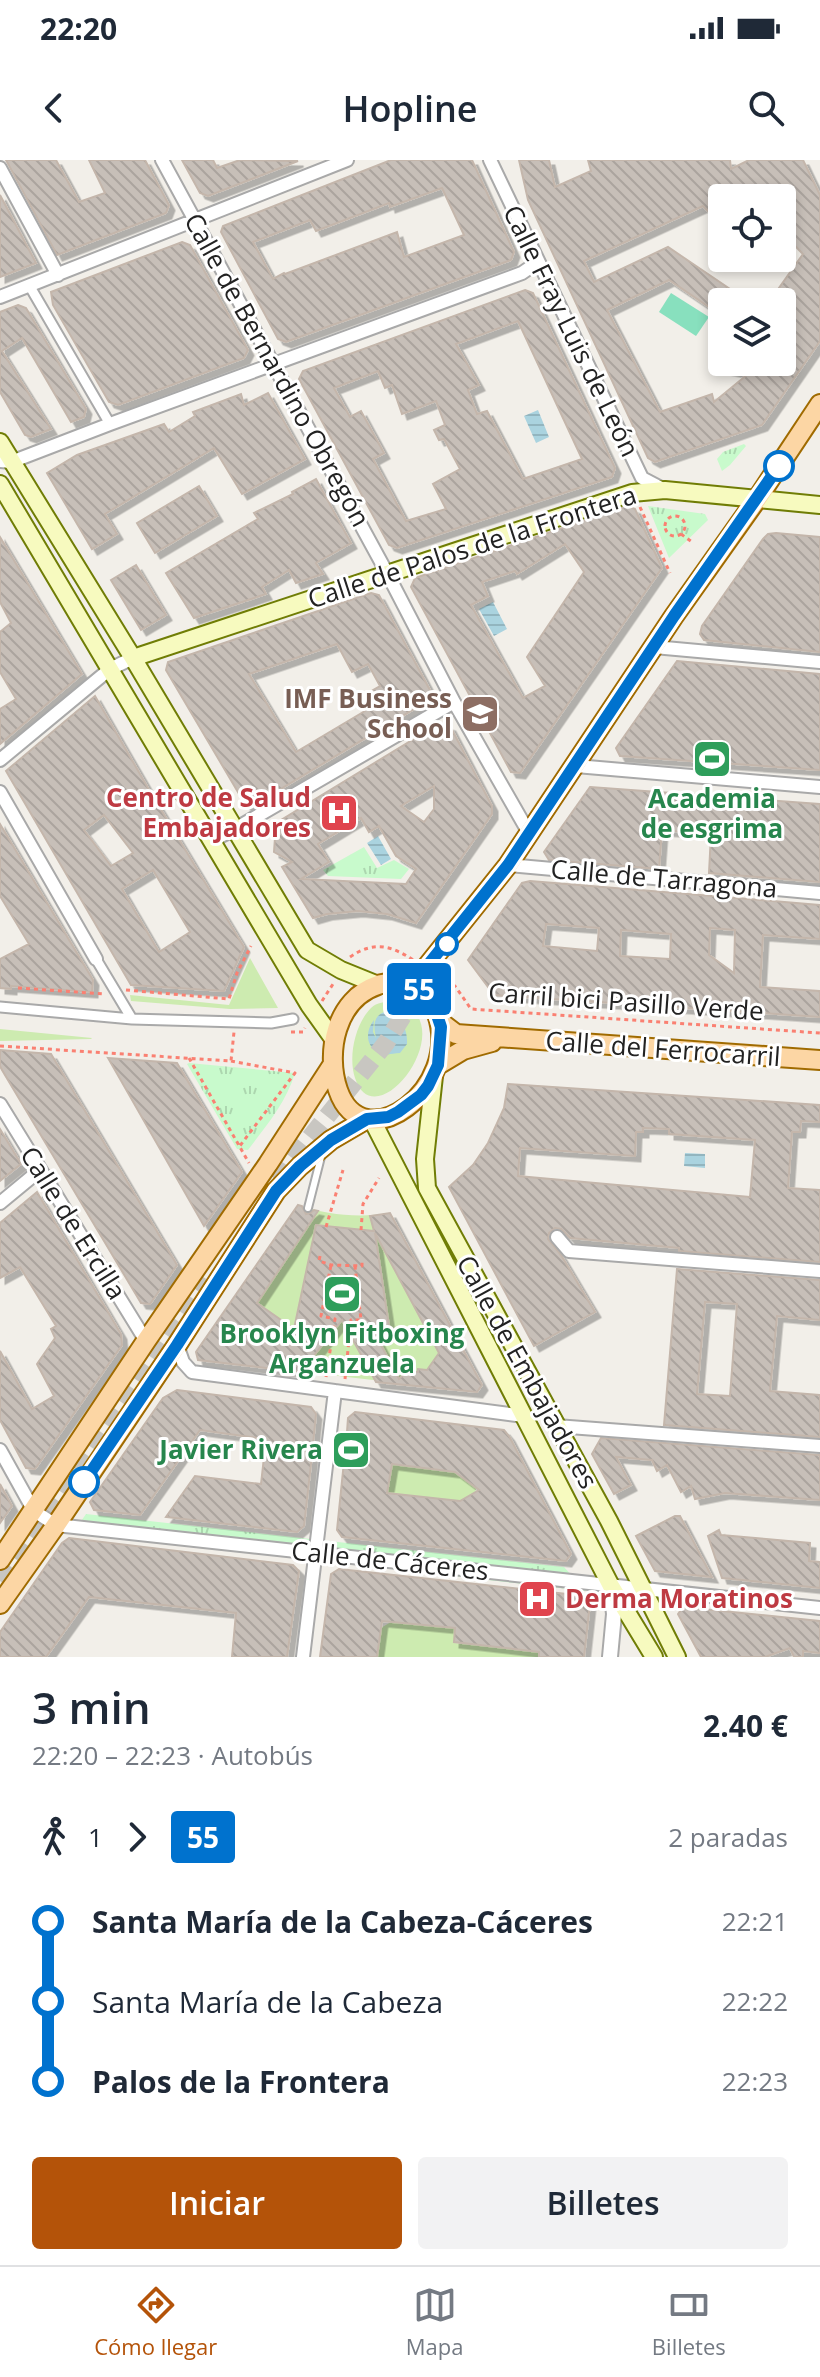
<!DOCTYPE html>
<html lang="es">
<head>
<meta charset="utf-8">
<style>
  :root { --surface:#fff; --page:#f2f2f3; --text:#1f2937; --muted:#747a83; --line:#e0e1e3; --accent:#b45309 }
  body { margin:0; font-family:"Open Sans",sans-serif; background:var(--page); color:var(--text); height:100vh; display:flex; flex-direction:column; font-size:30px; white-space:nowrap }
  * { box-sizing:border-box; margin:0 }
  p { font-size:26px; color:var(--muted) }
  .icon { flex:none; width:44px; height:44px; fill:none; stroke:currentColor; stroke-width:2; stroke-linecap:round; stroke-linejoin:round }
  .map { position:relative; height:1497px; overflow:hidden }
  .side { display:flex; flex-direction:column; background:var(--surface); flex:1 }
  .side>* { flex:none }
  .badge { padding:0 16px; border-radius:6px; font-size:28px; line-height:52px }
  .fabs { position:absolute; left:708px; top:24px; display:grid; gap:16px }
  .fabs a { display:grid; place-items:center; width:88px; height:88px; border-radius:8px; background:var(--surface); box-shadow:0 4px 12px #0003; font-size:40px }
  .map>.badge { position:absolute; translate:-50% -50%; box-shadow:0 0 0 4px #fff }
  .legs { display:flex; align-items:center; gap:12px; height:88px; padding:0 32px; font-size:26px }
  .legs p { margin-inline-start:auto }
  .summary { display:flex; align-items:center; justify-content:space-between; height:136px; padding:0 32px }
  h1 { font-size:44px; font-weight:600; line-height:60px }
  .button { display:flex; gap:16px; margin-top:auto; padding:16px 32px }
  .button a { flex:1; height:92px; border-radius:8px; background:var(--accent); color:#fff; font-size:32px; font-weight:600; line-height:92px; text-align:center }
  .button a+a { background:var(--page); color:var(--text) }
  ul { padding:0 32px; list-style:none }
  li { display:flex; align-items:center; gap:28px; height:80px; font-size:30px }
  li i { display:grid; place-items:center; width:12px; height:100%; margin:0 10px; background:currentColor }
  li i::after { content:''; width:20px; height:20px; margin:-10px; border:6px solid; border-radius:50%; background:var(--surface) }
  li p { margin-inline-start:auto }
  li:first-child i { background:linear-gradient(#0000 50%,currentColor 0) }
  li:last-child i { background:linear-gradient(currentColor 50%,#0000 0) }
  .status { display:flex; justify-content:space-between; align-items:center; height:56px; padding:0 40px; background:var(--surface); direction:ltr }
  .status svg { height:22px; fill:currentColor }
  header { display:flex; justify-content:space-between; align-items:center; height:104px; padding:0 32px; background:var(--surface); font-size:36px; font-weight:600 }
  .tabs { display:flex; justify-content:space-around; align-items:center; height:112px; border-top:2px solid var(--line); background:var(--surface); font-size:22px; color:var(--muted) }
  .tabs a { display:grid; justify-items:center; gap:4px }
  .tabs .on { color:var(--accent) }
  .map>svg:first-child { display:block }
  .grass { fill:#cdebb0 }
  .park { fill:url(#park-tufts) }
  .pitch { fill:#88e0be }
  .water { fill:url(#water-rules) }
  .building { fill:url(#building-back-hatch); stroke:#c4b6ab; stroke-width:2; fill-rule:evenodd; filter:url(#shadow) }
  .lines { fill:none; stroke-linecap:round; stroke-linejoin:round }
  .primary-tunnel { stroke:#c8c6c1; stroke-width:18; stroke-dasharray:18 9; stroke-linecap:butt }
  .service-casing { stroke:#a9a9a9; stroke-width:10 }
  .pedestrian-casing { stroke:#a9a9a9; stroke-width:13 }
  .minor-casing { stroke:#a9a9a9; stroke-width:16 }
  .tertiary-casing { stroke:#a9a9a9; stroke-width:18 }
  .secondary-casing { stroke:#707d05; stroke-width:20 }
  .primary-casing { stroke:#a06b00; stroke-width:22 }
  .path { stroke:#fa8072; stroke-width:3; stroke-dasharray:4 4; stroke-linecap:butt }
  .service { stroke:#fff; stroke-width:6 }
  .pedestrian { stroke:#fff; stroke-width:9 }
  .minor { stroke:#fff; stroke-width:12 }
  .tertiary { stroke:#fff; stroke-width:14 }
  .secondary { stroke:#f7fabf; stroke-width:16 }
  .primary { stroke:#fcd6a4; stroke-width:18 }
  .line-1-casing { stroke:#fff; stroke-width:18 }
  .line-1 { stroke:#0072ce; stroke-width:12 }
  .stop-1-dot { fill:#fff; stroke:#0072ce; stroke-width:4 }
  .labels { text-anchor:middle; stroke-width:6; stroke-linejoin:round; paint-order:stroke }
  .street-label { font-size:26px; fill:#222; stroke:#fff }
  .education-label { font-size:26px; font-weight:bold; fill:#785e54; stroke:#fff; text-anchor:end }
  .health-label { font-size:26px; font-weight:bold; fill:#be3a42; stroke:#fff; text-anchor:end }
  .leisure-label { font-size:26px; font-weight:bold; fill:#27864d; stroke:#fff }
</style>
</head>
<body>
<div class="status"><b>22:20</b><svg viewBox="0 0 49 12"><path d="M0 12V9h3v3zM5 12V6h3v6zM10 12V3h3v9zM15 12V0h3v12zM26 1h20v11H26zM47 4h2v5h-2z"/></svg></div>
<header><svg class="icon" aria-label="back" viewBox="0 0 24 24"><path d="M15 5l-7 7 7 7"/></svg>Hopline<svg class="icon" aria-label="search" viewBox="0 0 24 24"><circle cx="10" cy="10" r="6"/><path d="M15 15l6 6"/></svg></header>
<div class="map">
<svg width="820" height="1497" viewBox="0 0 820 1497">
  <defs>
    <pattern id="park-tufts" width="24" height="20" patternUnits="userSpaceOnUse" patternTransform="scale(2)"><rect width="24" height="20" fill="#c8facc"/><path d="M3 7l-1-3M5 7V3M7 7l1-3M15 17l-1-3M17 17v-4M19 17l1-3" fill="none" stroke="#acd6af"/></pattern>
    <pattern id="water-rules" width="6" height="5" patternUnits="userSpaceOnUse" patternTransform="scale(2)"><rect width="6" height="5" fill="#aad3df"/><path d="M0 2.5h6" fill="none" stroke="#92b5bf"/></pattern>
    <pattern id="building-back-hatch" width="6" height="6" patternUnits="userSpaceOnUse" patternTransform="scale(2)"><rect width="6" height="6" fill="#c7bfb8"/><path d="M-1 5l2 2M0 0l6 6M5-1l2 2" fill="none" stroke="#aba49e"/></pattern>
    <filter id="shadow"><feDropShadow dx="5.5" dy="5.5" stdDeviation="0" flood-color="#0004"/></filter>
  </defs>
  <rect width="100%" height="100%" fill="#f2efe9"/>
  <path class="grass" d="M 250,798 L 278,848 L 230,849 L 131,841 L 130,835 L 229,845 Z
    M 394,841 C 468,858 376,983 355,918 C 348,897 355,864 371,848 C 377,842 385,842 394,841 Z
    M 0,869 L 92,878 L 91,879 L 0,881 Z
    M 298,1045 C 327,1055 359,1058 390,1053 L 482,1225 L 477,1232 L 199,1200 L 196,1192 Z
    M 392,1304 L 455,1312 L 476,1328 L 474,1342 L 383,1335 L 385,1318 L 390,1318 Z
    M 391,1462 L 455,1468 L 455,1483 L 539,1491 L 539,1497 L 377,1497 L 379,1469 Z"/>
  <path class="park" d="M 744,284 L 746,286 L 730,305 L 722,311 L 717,299 L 723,292 Z
    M 648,346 L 705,354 L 708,360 L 669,398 Z
    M 364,687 L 377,708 L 394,700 L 409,709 L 401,719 L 328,716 L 323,710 Z
    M 189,903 L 295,913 C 286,943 266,966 248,990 L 237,989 L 187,904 Z
    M 86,1354 L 564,1407 L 586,1431 L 73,1373 Z"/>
  <path class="pitch" d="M 671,133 L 709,157 L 696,176 L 659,152 Z"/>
  <path class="water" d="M 538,250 L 549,277 L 536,283 L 524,256 Z
    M 493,442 L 507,469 L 494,476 L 479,449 Z
    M 378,676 L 391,699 L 381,705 L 367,683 Z
    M 384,852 C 400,854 408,869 407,884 L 400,893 C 392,893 389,896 381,893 C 365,888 365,871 374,860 L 373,872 L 376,878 C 374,868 372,857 384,852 Z
    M 685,993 L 705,994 L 705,1008 L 684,1006 Z"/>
  <path class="building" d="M 6,0 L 56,0 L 79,42 L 105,33 L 89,0 L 145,0 L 169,45 L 166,53 L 57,95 Z
    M 182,0 L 213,0 L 217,8 L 240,0 L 298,1 L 208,36 L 200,33 Z
    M 391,0 L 472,0 L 514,92 L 511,100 L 286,182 L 278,179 L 221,72 L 223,66 ZM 442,28 L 464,75 L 404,97 L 397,72 L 285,114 L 284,113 L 273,119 L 253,82 L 310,60 L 316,71 L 389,43 L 390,47 Z
    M 519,0 L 549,0 L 555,27 L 591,11 L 588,0 L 730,0 L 731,9 L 749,0 L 803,0 L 820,35 L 820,181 L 762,265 L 655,302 L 648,298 L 528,40 ZM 722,38 L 782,38 L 782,72 L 803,94 L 769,142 L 782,142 L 782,202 L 716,202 L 716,207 L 748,214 L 714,242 L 712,234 L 660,252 L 607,150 L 669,120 L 715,151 L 730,129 L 668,87 L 594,122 L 584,101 L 703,46 L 722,65 Z
    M 0,35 L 36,103 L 0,117 Z
    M 182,82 L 190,85 L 248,190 L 244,198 L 118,245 L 109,242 L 53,145 L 51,132 Z
    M 525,130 L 533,133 L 615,308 L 612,317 L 397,388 L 389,385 L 299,219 L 303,211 ZM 518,161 L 582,299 L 523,319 L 487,251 L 477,254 L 468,230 L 479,225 L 456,184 ZM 378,211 L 385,228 L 392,225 L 402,254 L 436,241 L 445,265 L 434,270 L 439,280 L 444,279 L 460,309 L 433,324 L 446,349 L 406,361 L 373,299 L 384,293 L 361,251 L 350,257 L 334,228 Z
    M 18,145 L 26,148 L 86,249 L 84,257 L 71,262 L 22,178 L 2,191 L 51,269 L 31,277 L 25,275 L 0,232 L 0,152 Z
    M 268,233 L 305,299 L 242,334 L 214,288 L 105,354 L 117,374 L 92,389 L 47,313 L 77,295 L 164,264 L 169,272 L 195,256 L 193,252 L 241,234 L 244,245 Z
    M 316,319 L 351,383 L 316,403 L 323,414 L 296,423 L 289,410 L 262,427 L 266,434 L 194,458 L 166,413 L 258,359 L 254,353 L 293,334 L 292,332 Z
    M 199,326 L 217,356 L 155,393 L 137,363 Z
    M 627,346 L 635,349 L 662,408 L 520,613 L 511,612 L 411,427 L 415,418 ZM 565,384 L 584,412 L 527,497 L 545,526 L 523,538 L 471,445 L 488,436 L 482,422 L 515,411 L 517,414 Z
    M 776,373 L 820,377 L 820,492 L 704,480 L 700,474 L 702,466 L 763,379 L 768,374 Z
    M 0,377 L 82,514 L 0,584 L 0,549 L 16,539 L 0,512 L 0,472 L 11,463 L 0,442 Z
    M 136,405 L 166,455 L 141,470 L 111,420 Z
    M 371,433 L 379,435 L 431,532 L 429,540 L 254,645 L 245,644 L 166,510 L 168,502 ZM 337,484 L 352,512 L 368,504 L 380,526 L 373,530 L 380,542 L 296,592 L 249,514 Z
    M 677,501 L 820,514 L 820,610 L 620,596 L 616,588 Z
    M 95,536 L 148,628 L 244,787 L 224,831 L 131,825 L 6,611 ZM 104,655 L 133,693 L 111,706 L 84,670 ZM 153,710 L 190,772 L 159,792 L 122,729 Z
    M 440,563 L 450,566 L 492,646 L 492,654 L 416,763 L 387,754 L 358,751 L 327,754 L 313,758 L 282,707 L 292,702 L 274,692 L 276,663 ZM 434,626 L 434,649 L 424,662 L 401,646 ZM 361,658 L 369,672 L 379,666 L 396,696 L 416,709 L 406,724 L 301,719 L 329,702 L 318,684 Z
    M 590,627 L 820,644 L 820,722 L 709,713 L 711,674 L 662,670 L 659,709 L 549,700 L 544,692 Z
    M 0,664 L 93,820 L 92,832 L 11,826 L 11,829 L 0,828 L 0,799 L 29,784 L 0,736 Z
    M 530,721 L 820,745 L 820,779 L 763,775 L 760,827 L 820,831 L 820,857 L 494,835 L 468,800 L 522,723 ZM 546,764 L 599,768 L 597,791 L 543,786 ZM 710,768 L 735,770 L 734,813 L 709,795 ZM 621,770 L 671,774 L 670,799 L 620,796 Z
    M 0,890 L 51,894 L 177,1105 L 150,1144 L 141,1143 L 2,910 L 0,906 Z
    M 108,898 L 177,903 L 242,1012 L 204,1066 Z
    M 508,924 L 820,945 L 820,962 L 801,961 L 800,972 L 792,972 L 788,1028 L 820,1030 L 820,1102 L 679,1091 L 679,1088 L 570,1078 L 561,1069 L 555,1068 L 549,1073 L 548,1079 L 561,1095 L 595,1152 L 534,1186 L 449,1027 L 473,1005 L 488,983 L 504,948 ZM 643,968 L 669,969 L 669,974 L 755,980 L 750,1037 L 518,1016 L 520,988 L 635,996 L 636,972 L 643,972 Z
    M 0,969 L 21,1004 L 0,1021 Z
    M 37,1032 L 121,1174 L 122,1185 L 35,1309 L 26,1308 L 0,1260 L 0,1191 L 32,1249 L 54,1236 L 37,1204 L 55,1178 L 51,1169 L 56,1166 L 20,1107 L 0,1118 L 0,1063 Z
    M 298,1045 L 302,1046 L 306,1054 L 310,1053 L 314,1050 L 318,1051 L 257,1143 L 294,1169 L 316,1065 L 374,1071 L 370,1056 L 390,1053 L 482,1225 L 477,1232 L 376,1222 L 342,1160 L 301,1212 L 198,1200 L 196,1192 ZM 375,1073 L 439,1193 L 427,1210 L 418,1209 L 418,1212 L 408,1211 L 399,1219 L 372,1168 L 389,1166 Z
    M 677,1109 L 820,1120 L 820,1160 L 777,1156 L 770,1231 L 820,1235 L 820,1277 L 664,1265 ZM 705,1142 L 737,1144 L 730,1236 L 697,1234 Z
    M 177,1230 L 311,1247 L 316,1254 L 311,1304 L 304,1366 L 297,1372 L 166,1357 L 195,1316 L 261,1324 L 266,1279 L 200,1270 L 140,1355 L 94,1350 L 90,1342 L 163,1238 Z
    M 355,1252 L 504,1270 L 509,1276 L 571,1394 L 566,1401 L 342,1377 L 337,1370 L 347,1272 L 348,1258 ZM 392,1304 L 455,1312 L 479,1330 L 460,1341 L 387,1333 Z
    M 601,1278 L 820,1295 L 820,1340 L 725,1333 L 695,1339 L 691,1326 L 681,1332 L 667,1305 L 657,1311 L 652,1300 L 616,1297 L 631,1325 L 614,1334 L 592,1294 Z
    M 0,1324 L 12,1346 L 0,1363 Z
    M 675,1356 L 680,1356 L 712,1417 L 655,1411 L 636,1376 Z
    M 719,1370 L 721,1375 L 810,1383 L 809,1401 L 820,1402 L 820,1428 L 722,1418 L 708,1376 Z
    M 69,1378 L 293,1405 L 299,1411 L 287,1497 L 232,1497 L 236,1453 L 89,1437 L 46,1497 L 0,1497 L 0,1472 L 62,1383 Z
    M 339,1409 L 585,1436 L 590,1443 L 584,1497 L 539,1497 L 539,1492 L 454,1482 L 455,1468 L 382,1461 L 377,1497 L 320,1497 L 331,1414 Z
    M 683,1447 L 820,1461 L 820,1493 L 803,1491 L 803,1497 L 794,1497 L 790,1488 L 765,1497 L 701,1497 L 678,1454 Z"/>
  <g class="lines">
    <path class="primary-tunnel" d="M 278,1021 L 304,985 L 386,883 L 426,819
      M 0,1421 L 209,1121"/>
    <g class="service-casing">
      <path id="service" d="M 308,1048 L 322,993"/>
    </g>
    <g class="pedestrian-casing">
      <path id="pedestrian" d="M 29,125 L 110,264
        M 96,799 L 132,859
        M 0,847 L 132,859 L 271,863 L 293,859"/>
    </g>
    <g class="minor-casing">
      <path id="minor" d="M 162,0 L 387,413 L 454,542 L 529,673
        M 490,0 L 642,318 L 665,330
        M 0,8 L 58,115
        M 0,137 L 347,0
        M 0,301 L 11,302 L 110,264 L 522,113 L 538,102
        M 654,487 L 820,502
        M 0,600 L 110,509 L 133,498
        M 576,606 L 820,627
        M 0,632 L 96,799
        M 211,681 L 235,669 L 454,542
        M 508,705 L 820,733
        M 0,944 L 146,1181
        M 0,1043 L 40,1010
        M 557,1077 L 569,1091 L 820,1111
        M 177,1185 L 183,1202 L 192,1212 L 524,1256
        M 556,1266 L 820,1286
        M 0,1290 L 34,1351 L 56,1365 L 820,1448
        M 303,1497 L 335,1231"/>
    </g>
    <g class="tertiary-casing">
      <path id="tertiary" d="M 610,1497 L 614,1454 L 611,1426"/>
    </g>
    <g class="secondary-casing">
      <path id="secondary" d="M 0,282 L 133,498 L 307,790 L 341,810 L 378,825
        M 0,324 L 309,845 L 334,880
        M 133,498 L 632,333 L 665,330 L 820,345
        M 434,916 L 425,999 L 427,1028 L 609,1361 L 677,1497
        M 372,960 L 611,1426 L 654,1497"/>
    </g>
    <g class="primary-casing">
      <path id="primary" d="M 402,823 C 420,828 431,836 437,854 C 463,929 363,1002 338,930 C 325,892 336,839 378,825 C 385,822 394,823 402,823 Z
        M 412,825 L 508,705 L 674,456 L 757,339 L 820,244
        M 439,861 L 456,874 L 820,900
        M 438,905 L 463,890 L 492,882
        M 0,1400 L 146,1181 L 268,1004 L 333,904
        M 0,1444 L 56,1365 L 177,1185 L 276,1031 L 300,1006 L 331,980 L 367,959"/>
    </g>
    <path class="path" d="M 640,347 L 670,413
      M665 366a10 10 0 1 1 20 0a10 10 0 1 1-20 0Z
      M 681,374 L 692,382
      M 350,797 C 373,781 391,785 413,800
      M 439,817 L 455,826 L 471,849 L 820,873
      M 18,828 L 105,834
      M 126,830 L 229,839 L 237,813 L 251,786
      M 322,841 L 333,824
      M 291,872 L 303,872 L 305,868
      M 0,886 L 231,901 L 234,872
      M 189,898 L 249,1003
      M 231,901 L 295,913 L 239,987
      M 326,1067 L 343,1010
      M 361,1070 L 363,1044 L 379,1018
      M 320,1096 L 319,1101 L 331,1105 L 362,1106 L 362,1100
      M 326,1217 L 335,1159 L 321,1156 L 331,1105
      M 345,1219 L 351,1160 L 361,1160 L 355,1106"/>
    <use href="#service" class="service"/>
    <use href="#pedestrian" class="pedestrian"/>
    <use href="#minor" class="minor"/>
    <use href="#tertiary" class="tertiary"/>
    <use href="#secondary" class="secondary"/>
    <use href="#primary" class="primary"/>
  </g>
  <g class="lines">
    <g class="line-1-casing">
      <path id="line-1" d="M 84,1322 L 177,1185 L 276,1031 L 300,1006 L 331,980 L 367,959 L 388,957 L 398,952 L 421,935 L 428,926 L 438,905 L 441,867 L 435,849 L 428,837 L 412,825 L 508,705 L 674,456 L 779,306"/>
    </g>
    <use href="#line-1" class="line-1"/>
  </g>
  <defs>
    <g id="university-square" transform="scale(2)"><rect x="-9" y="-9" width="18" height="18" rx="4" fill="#8d6e63" stroke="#fff"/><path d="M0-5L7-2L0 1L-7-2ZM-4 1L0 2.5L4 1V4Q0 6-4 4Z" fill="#fff"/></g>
    <g id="stadium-square" transform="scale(2)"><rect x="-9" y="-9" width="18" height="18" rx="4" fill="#2e9e5b" stroke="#fff"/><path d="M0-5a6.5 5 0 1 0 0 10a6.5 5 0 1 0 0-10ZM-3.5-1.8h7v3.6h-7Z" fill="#fff"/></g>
    <g id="hospital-square" transform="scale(2)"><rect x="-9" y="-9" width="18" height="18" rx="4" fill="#e0444e" stroke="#fff"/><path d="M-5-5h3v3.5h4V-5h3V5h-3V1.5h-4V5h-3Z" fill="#fff"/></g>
  </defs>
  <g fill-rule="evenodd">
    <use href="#university-square" x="480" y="554"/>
    <use href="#stadium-square" x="712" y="599"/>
    <use href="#hospital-square" x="339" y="653"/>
    <use href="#stadium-square" x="342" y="1134"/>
    <use href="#stadium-square" x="351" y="1290"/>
    <use href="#hospital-square" x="537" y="1439"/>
  </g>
  <g class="stop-1-dot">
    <circle cx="779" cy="306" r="14"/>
    <circle cx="447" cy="784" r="10"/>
    <circle cx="84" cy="1322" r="14"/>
  </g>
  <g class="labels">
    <g class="street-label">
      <text transform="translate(571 171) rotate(64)" y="9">Calle Fray Luis de León</text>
      <text transform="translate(277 210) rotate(61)" y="9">Calle de Bernardino Obregón</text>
      <text transform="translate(472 387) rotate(-18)" y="9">Calle de Palos de la Frontera</text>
      <text transform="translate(664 719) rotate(5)" y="9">Calle de Tarragona</text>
      <text transform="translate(626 842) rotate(4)" y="9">Carril bici Pasillo Verde</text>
      <text transform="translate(663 889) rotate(4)" y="9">Calle del Ferrocarril</text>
      <text transform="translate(73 1063) rotate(58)" y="9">Calle de Ercilla</text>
      <text transform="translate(527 1212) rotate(61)" y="9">Calle de Embajadores</text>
      <text transform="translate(390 1401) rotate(6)" y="9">Calle de Cáceres</text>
    </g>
    <g class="education-label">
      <text x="452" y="548">IMF Business<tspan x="452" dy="30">School</tspan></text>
    </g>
    <g class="health-label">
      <text x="311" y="647">Centro de Salud<tspan x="311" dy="30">Embajadores</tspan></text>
      <text x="565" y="1448" text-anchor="start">Derma Moratinos</text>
    </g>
    <g class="leisure-label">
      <text x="712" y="648">Academia<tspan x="712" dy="30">de esgrima</tspan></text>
      <text x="342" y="1183">Brooklyn Fitboxing<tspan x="342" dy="30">Arganzuela</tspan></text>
      <text x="323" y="1299" text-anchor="end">Javier Rivera</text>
    </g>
  </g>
</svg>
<div class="fabs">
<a><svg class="icon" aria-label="locate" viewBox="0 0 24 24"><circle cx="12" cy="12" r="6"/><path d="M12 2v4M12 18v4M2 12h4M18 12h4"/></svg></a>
<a><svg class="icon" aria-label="layers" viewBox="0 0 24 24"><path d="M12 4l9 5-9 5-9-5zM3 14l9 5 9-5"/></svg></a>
</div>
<b class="badge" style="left:419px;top:829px;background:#0072ce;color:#fff">55</b>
</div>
<section class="side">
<div class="summary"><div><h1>3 min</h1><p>22:20 – 22:23 · Autobús</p></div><b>2.40 €</b></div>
<div class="legs"><svg class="icon" aria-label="walk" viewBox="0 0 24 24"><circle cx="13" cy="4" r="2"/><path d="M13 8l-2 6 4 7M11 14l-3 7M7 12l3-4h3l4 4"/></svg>1<svg class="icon" aria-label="forward" viewBox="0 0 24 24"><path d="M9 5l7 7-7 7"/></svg><b class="badge" style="background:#0072ce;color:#fff">55</b><p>2 paradas</p></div>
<ul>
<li><i style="color:#0072ce"></i><b>Santa María de la Cabeza-Cáceres</b><p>22:21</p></li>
<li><i style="color:#0072ce"></i><span>Santa María de la Cabeza</span><p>22:22</p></li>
<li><i style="color:#0072ce"></i><b>Palos de la Frontera</b><p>22:23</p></li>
</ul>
<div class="button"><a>Iniciar</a><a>Billetes</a></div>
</section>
<nav class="tabs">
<a class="on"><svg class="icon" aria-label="directions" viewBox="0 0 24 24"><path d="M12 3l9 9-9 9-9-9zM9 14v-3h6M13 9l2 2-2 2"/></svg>Cómo llegar</a>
<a><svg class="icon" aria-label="map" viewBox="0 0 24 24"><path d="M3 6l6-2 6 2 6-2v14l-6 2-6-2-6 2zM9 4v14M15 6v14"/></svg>Mapa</a>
<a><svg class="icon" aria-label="tickets" viewBox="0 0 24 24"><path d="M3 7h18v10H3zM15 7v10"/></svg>Billetes</a>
</nav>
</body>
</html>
